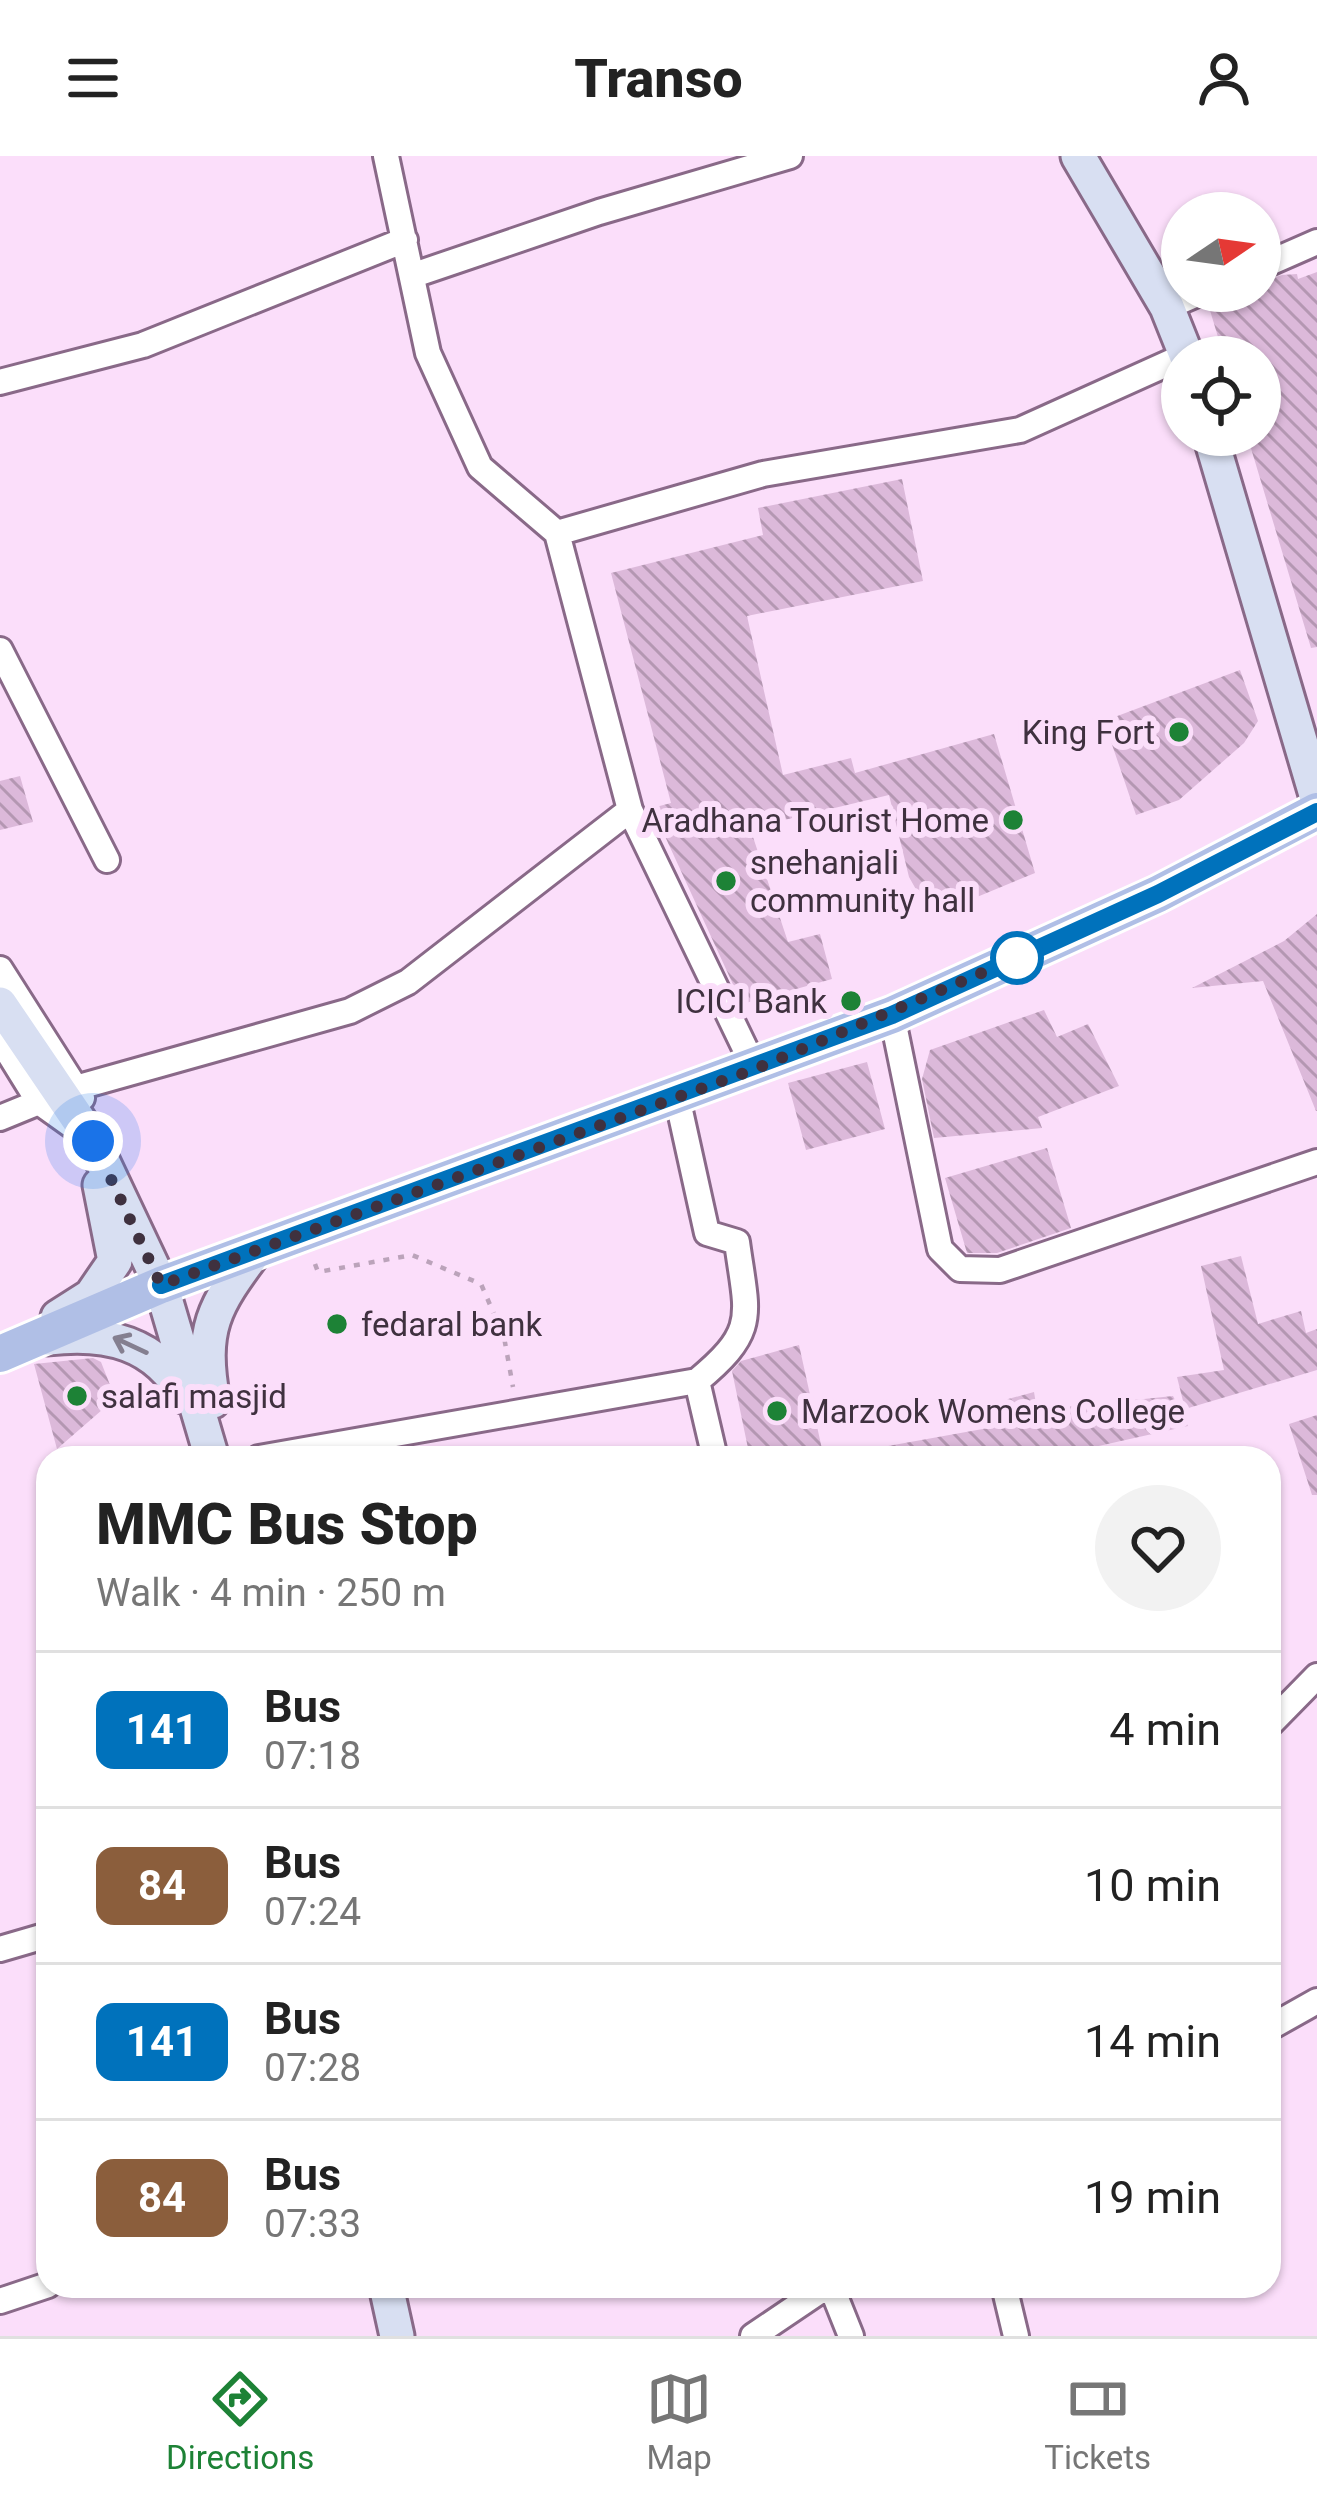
<!DOCTYPE html>
<html lang="en">
<head>
<meta charset="utf-8">
<style>
  :root { --surface:#fff; --page:#f2f2f2; --text:#222; --muted:#767676; --line:#e0e0e0; --accent:#1d8236 }
  body { margin:0; font-family:Roboto,sans-serif; background:var(--page); color:var(--text); height:100vh; display:flex; flex-direction:column; font-size:45px; white-space:nowrap }
  * { box-sizing:border-box; margin:0 }
  p { font-size:39px; color:var(--muted) }
  .icon { flex:none; width:66px; height:66px; fill:none; stroke:currentColor; stroke-width:2; stroke-linecap:round; stroke-linejoin:round }
  .map { position:relative; flex:1; overflow:hidden }
  .panel { position:absolute; left:36px; top:1290px; width:1245px; height:852px; display:flex; flex-direction:column; background:var(--surface); border-radius:36px; box-shadow:0 3px 9px #0004 }
  .panel>* { flex:none }
  .badge { padding:0 24px; border-radius:18px; font-size:42px; line-height:78px }
  .needle { width:78px; rotate:77deg }
  .tools { position:absolute; left:1161px; top:36px; display:grid; gap:24px }
  .tools a { display:grid; place-items:center; width:120px; height:120px; border-radius:50%; background:var(--surface); box-shadow:0 3px 9px #0004; font-size:60px }
  .you { position:absolute; width:60px; height:60px; margin:-30px; border:9px solid #fff; border-radius:50%; background:#1a73e8; box-shadow:0 0 0 18px #1a73e833 }
  .map>.badge { position:absolute; translate:-50% -50%; box-shadow:0 0 0 6px #fff }
  .round { display:grid; place-items:center; flex:none; width:126px; height:126px; border-radius:63px; background:var(--page) }
  .headline { display:flex; align-items:center; justify-content:space-between; height:204px; padding:0 60px }
  h1 { font-size:57px; font-weight:800; line-height:90px }
  ul { padding:0; list-style:none }
  li { display:flex; align-items:center; gap:36px; height:156px; padding:0 60px; border-top:3px solid var(--line) }
  li div { flex:1 }
  li b { display:block; font-size:45px }
  li em { font-style:normal }
  li .badge { min-width:132px; font-weight:700; text-align:center }
  header { display:flex; justify-content:space-between; align-items:center; height:156px; padding:0 60px; background:var(--surface); font-size:54px; font-weight:800 }
  .tabs { display:flex; justify-content:space-around; align-items:center; height:168px; border-top:3px solid var(--line); background:var(--surface); font-size:33px; color:var(--muted) }
  .tabs a { display:grid; justify-items:center; gap:6px }
  .tabs .selected { color:var(--accent) }
  .map>svg:first-child { display:block }
  .building { fill:url(#building-back-hatch) }
  .lines { fill:none; stroke-linecap:round; stroke-linejoin:round }
  .street-casing { stroke:#896988; stroke-width:30 }
  .secondary-casing { stroke:#896988; stroke-width:39 }
  .primary-casing { stroke:#fff; stroke-width:42 }
  .path { stroke:#bba3ba; stroke-width:4.5; stroke-dasharray:6 9; stroke-linecap:butt }
  .street { stroke:#fff; stroke-width:24 }
  .secondary { stroke:#d8dff2; stroke-width:33 }
  .primary { stroke:#b0bfe6; stroke-width:36 }
  .oneway { stroke:#847f90 }
  .line-casing { stroke:#fff; stroke-width:27 }
  .line { stroke:#0072bc; stroke-width:18 }
  .walk { stroke:#3f313f; stroke-width:12; stroke-dasharray:0 21.6 }
  .poi-dot { fill:#1d8236; stroke:#fbdefa; stroke-width:4.5 }
  .stop-dot { fill:#fff; stroke:#0072bc; stroke-width:6 }
  .labels { text-anchor:middle; stroke-width:12; stroke-linejoin:round; paint-order:stroke }
  .poi-label { font-size:33px; fill:#3f313f; stroke:#fbdefa; text-anchor:start }
</style>
</head>
<body>
<header><svg class="icon" aria-label="menu" viewBox="0 0 24 24"><path d="M4 6h16M4 12h16M4 18h16"/></svg>Transo<svg class="icon" aria-label="person" viewBox="0 0 24 24"><circle cx="12" cy="8" r="4"/><path d="M4 21q1-7 8-7t8 7"/></svg></header>
<div class="map">
<svg width="1317" height="2180" viewBox="0 0 1317 2180">
  <defs>
    <pattern id="building-back-hatch" width="6" height="6" patternUnits="userSpaceOnUse" patternTransform="scale(3)"><rect width="6" height="6" fill="#dcb9da"/><path d="M-1 5l2 2M0 0l6 6M5-1l2 2" fill="none" stroke="#b497b2"/></pattern>
  </defs>
  <rect width="100%" height="100%" fill="#fbdefa"/>
  <path class="building" d="M 1317,116 L 1317,491 L 1311,492 L 1247,279 L 1260,279 L 1260,201 L 1224,201 L 1209,151 L 1227,135 L 1260,135 L 1260,127 L 1282,119 L 1297,118 L 1298,123 Z
    M 902,323 L 923,425 L 747,460 L 783,619 L 851,602 L 855,617 L 994,578 L 1035,717 L 931,760 L 909,721 L 889,639 L 750,672 L 788,786 L 820,778 L 832,823 L 742,848 L 652,652 L 671,647 L 611,417 L 763,379 L 758,352 Z
    M 1240,514 L 1258,565 L 1244,587 L 1179,644 L 1136,659 L 1104,565 Z
    M 20,620 L 33,666 L 0,674 L 0,625 Z
    M 1317,758 L 1317,955 L 1316,955 L 1263,825 L 1192,832 L 1284,785 Z
    M 1044,854 L 1057,881 L 1088,868 L 1119,930 L 1038,961 L 1042,972 L 934,982 L 922,923 L 930,894 Z
    M 867,906 L 885,973 L 806,994 L 788,927 Z
    M 1047,992 L 1071,1072 L 997,1097 L 967,1097 L 945,1022 Z
    M 1241,1100 L 1258,1168 L 1301,1155 L 1306,1177 L 1317,1173 L 1317,1214 L 1185,1253 L 1177,1221 L 1224,1214 L 1201,1110 Z
    M 799,1189 L 824,1302 L 750,1302 L 732,1215 L 741,1205 Z
    M 93,1202 L 101,1206 L 112,1234 L 110,1247 L 57,1293 L 34,1208 Z
    M 1034,1236 L 1037,1254 L 1173,1240 L 1188,1270 L 1045,1302 L 889,1302 L 888,1290 L 1005,1269 L 1001,1245 Z
    M 1317,1259 L 1317,1339 L 1312,1339 L 1289,1268 Z"/>
  <g class="lines">
    <g class="street-casing">
      <path id="street" d="M 386,0 L 428,197 L 480,311 L 557,377 L 630,654 L 755,913
        M 1260,111 L 1317,86
        M 414,119 L 599,56 L 790,0
        M 1167,151 L 1204,135
        M 0,226 L 143,189 L 405,84
        M 557,377 L 763,318 L 1020,274 L 1182,201
        M 0,494 L 107,704
        M 0,813 L 82,942
        M 892,859 L 940,1093 L 960,1113 L 1000,1114 L 1317,1006
        M 0,883 L 39,946 L 81,976
        M 79,931 L 350,855 L 408,826 L 630,654
        M 677,941 L 707,1077 L 737,1086 C 747,1160 759,1174 697,1225
        M 0,962 L 39,946
        M 259,1302 L 697,1225 L 715,1302
        M 1269,1569 L 1317,1520
        M 0,1793 L 48,1779
        M 1269,1872 L 1317,1845
        M 831,2130 L 851,2180
        M 1004,2130 L 1016,2180
        M 0,2145 L 48,2129
        M 753,2180 L 827,2130"/>
    </g>
    <g class="secondary-casing">
      <path id="secondary" d="M 1078,0 L 1167,151 L 1187,201
        M 1210,279 L 1317,642
        M 0,848 L 93,985 L 161,1129 L 212,1302
        M 58,1161 L 91,1140 L 115,1105 L 100,1029
        M 48,1182 C 106,1175 156,1186 186,1241
        M 213,1245 C 200,1173 213,1151 256,1094
        M 386,2130 L 397,2180"/>
    </g>
    <g class="primary-casing">
      <path id="primary" d="M 0,1198 L 161,1129 L 892,859 L 1158,738 L 1317,655"/>
    </g>
    <path class="path" d="M 315,1108 L 318,1116 L 412,1099 L 481,1128 L 504,1181 L 513,1231"/>
    <use href="#street" class="street"/>
    <use href="#secondary" class="secondary"/>
    <use href="#primary" class="primary"/>
  </g>
  <defs><path id="oneway-shaft" d="M-6 0H5M1.5-3L5.5 0L1.5 3" fill="none" stroke-width="1.6" stroke-linecap="round" stroke-linejoin="round" transform="scale(3)"/></defs>
  <use class="oneway" href="#oneway-shaft" transform="translate(130 1189) rotate(-155)"/>
  <g class="lines">
    <g class="line-casing">
      <path id="line" d="M 161,1129 L 892,859 L 1158,738 L 1317,656"/>
    </g>
    <use href="#line" class="line"/>
    <path class="walk" d="M 93,985 L 161,1129 L 755,913 L 1017,802"/>
  </g>
  <g class="poi-dot">
    <circle cx="1179" cy="576" r="12"/>
    <circle cx="1013" cy="664" r="12"/>
    <circle cx="726" cy="725" r="12"/>
    <circle cx="851" cy="845" r="12"/>
    <circle cx="337" cy="1168" r="12"/>
    <circle cx="77" cy="1240" r="12"/>
    <circle cx="777" cy="1255" r="12"/>
  </g>
  <circle class="stop-dot" cx="1017" cy="802" r="24"/>
  <g class="labels">
    <g class="poi-label">
      <text x="1155" y="588" text-anchor="end">King Fort</text>
      <text x="989" y="676" text-anchor="end">Aradhana Tourist Home</text>
      <text x="750" y="718">snehanjali<tspan x="750" dy="38">community hall</tspan></text>
      <text x="827" y="857" text-anchor="end">ICICI Bank</text>
      <text x="361" y="1180">fedaral bank</text>
      <text x="101" y="1252">salafi masjid</text>
      <text x="801" y="1267">Marzook Womens College</text>
    </g>
  </g>
</svg>
<div class="tools">
<a><svg class="needle" viewBox="-14 -14 28 28"><path d="M0-13l5 13h-10z" fill="#e53935"/><path d="M0 13l5-13h-10z" fill="#767676"/></svg></a>
<a><svg class="icon" aria-label="locate" viewBox="0 0 24 24"><circle cx="12" cy="12" r="6"/><path d="M12 2v4M12 18v4M2 12h4M18 12h4"/></svg></a>
</div>
<div class="you" style="left:93px;top:985px"></div>
<section class="panel">
<div class="headline"><div><h1>MMC Bus Stop</h1><p>Walk · 4 min · 250 m</p></div><a class="round"><svg class="icon" aria-label="heart" viewBox="0 0 24 24"><path d="M12 20l-8-8c-3-5 5-10 8-4 3-6 11-1 8 4z"/></svg></a></div>
<ul>
<li><span class="badge" style="background:#0072bc;color:#fff">141</span><div><b>Bus</b><p>07:18</p></div><em>4 min</em></li>
<li><span class="badge" style="background:#8b5e3c;color:#fff">84</span><div><b>Bus</b><p>07:24</p></div><em>10 min</em></li>
<li><span class="badge" style="background:#0072bc;color:#fff">141</span><div><b>Bus</b><p>07:28</p></div><em>14 min</em></li>
<li><span class="badge" style="background:#8b5e3c;color:#fff">84</span><div><b>Bus</b><p>07:33</p></div><em>19 min</em></li>
</ul>
</section>
</div>
<nav class="tabs">
<a class="selected"><svg class="icon" aria-label="directions" viewBox="0 0 24 24"><path d="M12 3l9 9-9 9-9-9zM9 14v-3h6M13 9l2 2-2 2"/></svg>Directions</a>
<a><svg class="icon" aria-label="map" viewBox="0 0 24 24"><path d="M3 6l6-2 6 2 6-2v14l-6 2-6-2-6 2zM9 4v14M15 6v14"/></svg>Map</a>
<a><svg class="icon" aria-label="tickets" viewBox="0 0 24 24"><path d="M3 7h18v10H3zM15 7v10"/></svg>Tickets</a>
</nav>
</body>
</html>
